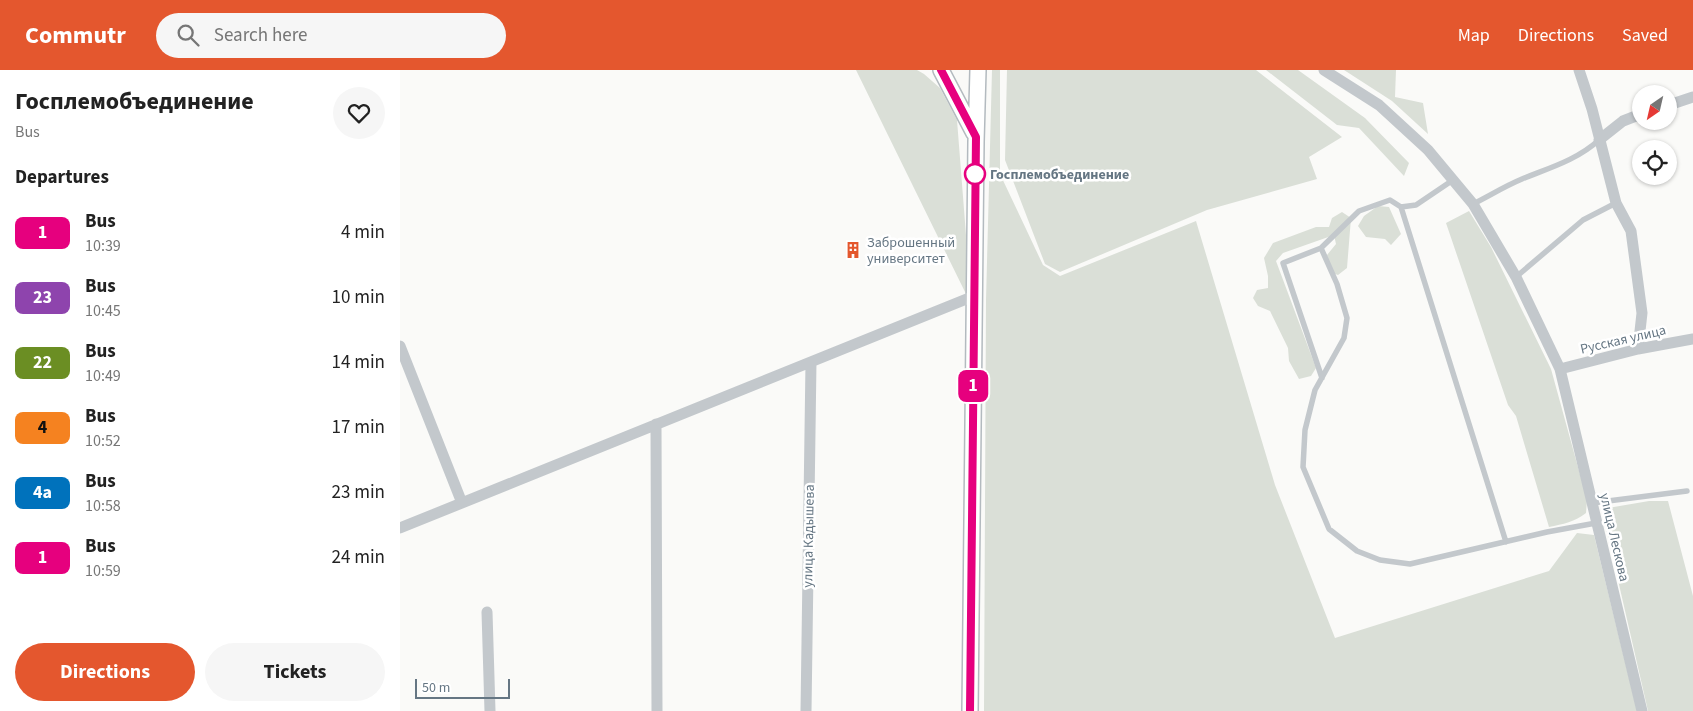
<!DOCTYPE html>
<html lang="en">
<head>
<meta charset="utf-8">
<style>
  :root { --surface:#fff; --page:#f6f6f6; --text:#222; --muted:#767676; --accent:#e4572e }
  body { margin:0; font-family:"Source Sans 3",sans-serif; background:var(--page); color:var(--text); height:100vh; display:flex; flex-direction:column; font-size:19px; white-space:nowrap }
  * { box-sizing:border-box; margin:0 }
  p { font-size:16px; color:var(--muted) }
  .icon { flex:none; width:28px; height:28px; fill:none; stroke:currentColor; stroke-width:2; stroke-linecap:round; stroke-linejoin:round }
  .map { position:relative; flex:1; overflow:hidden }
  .sheet { display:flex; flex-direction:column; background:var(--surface); width:400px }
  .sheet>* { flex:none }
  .badge { padding:0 10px; border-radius:8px; font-size:18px; line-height:32px }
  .needle { width:32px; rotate:214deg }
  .buttons { position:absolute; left:1232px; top:15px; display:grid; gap:10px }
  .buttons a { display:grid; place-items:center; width:45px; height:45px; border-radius:50%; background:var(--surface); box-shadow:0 1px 4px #0004; font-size:25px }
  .scale { position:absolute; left:15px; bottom:12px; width:95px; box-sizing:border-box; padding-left:5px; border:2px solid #657683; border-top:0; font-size:14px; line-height:18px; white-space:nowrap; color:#657683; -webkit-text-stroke:4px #fff; paint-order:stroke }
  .map>.badge { position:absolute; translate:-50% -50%; box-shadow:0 0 0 2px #fff }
  h2 { padding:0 15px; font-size:19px; line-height:45px }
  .round { display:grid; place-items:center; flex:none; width:52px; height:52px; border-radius:26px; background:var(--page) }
  .head { display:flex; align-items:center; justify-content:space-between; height:85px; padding:0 15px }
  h1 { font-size:24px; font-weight:700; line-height:38px }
  .action { display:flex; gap:10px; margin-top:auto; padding:10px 15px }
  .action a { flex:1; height:58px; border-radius:30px; background:var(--accent); color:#fff; font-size:20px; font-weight:700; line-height:58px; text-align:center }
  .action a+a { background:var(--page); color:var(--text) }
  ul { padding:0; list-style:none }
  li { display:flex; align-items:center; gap:15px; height:65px; padding:0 15px }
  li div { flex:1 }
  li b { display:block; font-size:19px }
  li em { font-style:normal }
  li .badge { min-width:55px; font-weight:700; text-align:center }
  header { display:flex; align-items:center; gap:30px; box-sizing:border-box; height:70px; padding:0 25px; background:var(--accent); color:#fff }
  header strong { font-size:24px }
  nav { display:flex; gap:28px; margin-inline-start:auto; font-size:18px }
  .search { width:350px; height:45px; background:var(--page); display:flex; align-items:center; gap:12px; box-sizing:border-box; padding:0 18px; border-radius:28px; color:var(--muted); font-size:19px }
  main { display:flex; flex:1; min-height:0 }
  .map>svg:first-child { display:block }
  .green { fill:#dadfd7 }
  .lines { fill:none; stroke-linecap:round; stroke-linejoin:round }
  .secondary-casing { stroke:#b3babf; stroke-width:18 }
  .lane { stroke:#c3c8cc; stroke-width:5.5 }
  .street { stroke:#c3c8cc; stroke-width:11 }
  .secondary { stroke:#fff; stroke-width:15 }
  .line-casing { stroke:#fff; stroke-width:11 }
  .line { stroke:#e6007e; stroke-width:8 }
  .stop-dot { fill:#fff; stroke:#e6007e; stroke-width:2.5 }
  .labels { text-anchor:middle; stroke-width:5; stroke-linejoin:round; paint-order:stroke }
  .stop-label { font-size:14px; font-weight:bold; fill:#657683; stroke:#fff; text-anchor:start }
  .poi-label { font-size:14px; fill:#657683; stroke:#fff; text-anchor:start }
  .street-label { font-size:14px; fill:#657683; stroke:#fff }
</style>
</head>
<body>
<header>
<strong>Commutr</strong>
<div class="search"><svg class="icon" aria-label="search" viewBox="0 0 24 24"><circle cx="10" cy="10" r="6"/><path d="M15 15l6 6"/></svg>Search here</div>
<nav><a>Map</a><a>Directions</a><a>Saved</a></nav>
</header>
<main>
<section class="sheet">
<div class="head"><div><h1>Госплемобъединение</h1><p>Bus</p></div><a class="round"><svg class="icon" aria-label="heart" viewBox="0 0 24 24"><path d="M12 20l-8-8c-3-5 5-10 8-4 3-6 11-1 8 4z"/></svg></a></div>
<h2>Departures</h2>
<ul>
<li><span class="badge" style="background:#e6007e;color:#fff">1</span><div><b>Bus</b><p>10:39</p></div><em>4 min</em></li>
<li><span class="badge" style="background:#8e44ad;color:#fff">23</span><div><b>Bus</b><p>10:45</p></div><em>10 min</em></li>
<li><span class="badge" style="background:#6b8e23;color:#fff">22</span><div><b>Bus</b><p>10:49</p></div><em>14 min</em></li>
<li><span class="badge" style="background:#f58220;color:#111">4</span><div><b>Bus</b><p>10:52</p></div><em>17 min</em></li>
<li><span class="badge" style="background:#0072bc;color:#fff">4а</span><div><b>Bus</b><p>10:58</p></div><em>23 min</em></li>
<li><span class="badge" style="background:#e6007e;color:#fff">1</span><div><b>Bus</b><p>10:59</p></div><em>24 min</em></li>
</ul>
<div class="action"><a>Directions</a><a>Tickets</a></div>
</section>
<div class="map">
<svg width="1293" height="641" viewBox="0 0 1293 641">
  <rect width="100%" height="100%" fill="#fafaf8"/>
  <path class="green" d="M 456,0 L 517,0 L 524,4 L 540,18 L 557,50 L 570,216 L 567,226 Z
    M 592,0 L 600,0 L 600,104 L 643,195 L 660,206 L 796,151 L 875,415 L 935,568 L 1149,501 L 1177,463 L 1194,465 L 1237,641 L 584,641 L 586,230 Z
    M 607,0 L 856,0 L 942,67 L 909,87 L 917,109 L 807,140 L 660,202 L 645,194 L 605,90 Z
    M 866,0 L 898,0 L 965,48 L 1009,93 L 1004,106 L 959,58 L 937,55 Z
    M 944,0 L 996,0 L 995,27 L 1023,33 L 1028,64 L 992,31 Z
    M 978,136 L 989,137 L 1001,164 L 991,175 L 985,169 L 966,167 L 958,156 L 964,146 Z
    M 1069,141 L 1091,177 L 1151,299 L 1187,430 L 1186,443 C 1175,452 1163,454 1149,457 L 1116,346 L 1108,335 L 1046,153 Z
    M 942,142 L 951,148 L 947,198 L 938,205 L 929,202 L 927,185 L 936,174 L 934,165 L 883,183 L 876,191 L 916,298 L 911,306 L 899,309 L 889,291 L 888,278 L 870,241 L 858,236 L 853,228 L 857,220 L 868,218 L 868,206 L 864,188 L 873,173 L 916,157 L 929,157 L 932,148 Z
    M 1249,431 L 1268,431 L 1293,526 L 1293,641 L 1248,641 L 1204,449 L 1208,438 Z"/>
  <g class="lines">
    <g class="secondary-casing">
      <path id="secondary" d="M 541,0 L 574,63
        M 570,641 L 576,72 L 578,0"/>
    </g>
    <path class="lane" d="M 1073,134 C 1089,126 1105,116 1122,109 C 1149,98 1177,90 1199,70
      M 1001,137 L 1106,472
      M 921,178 L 937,214 L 947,248 L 944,268 L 915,320 L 905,360 L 903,397 L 929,459 L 957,481 L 980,490 L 1010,494 L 1147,462 L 1196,453
      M 1116,207 L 1183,150 L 1216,133
      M 922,308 L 883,193 L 921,178 L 959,141 L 990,130 L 1001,137 L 1016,135 L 1053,110
      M 1192,433 L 1287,421"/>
    <path class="street" d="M 924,0 L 979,35 L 1028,80 L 1073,134 L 1116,207 L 1160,299 L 1242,641
      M 1179,0 L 1192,39 L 1216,133 L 1231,161 L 1242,243 L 1238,279
      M 1269,35 L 1293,27
      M 1199,70 L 1223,51 L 1241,44
      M 0,276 L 62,433
      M 1160,299 L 1238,279 L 1293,269
      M 256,354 L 257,641
      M 0,458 L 574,226
      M 87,542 L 90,641
      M 406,641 L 411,292"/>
    <use href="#secondary" class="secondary"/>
  </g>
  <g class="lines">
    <g class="line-casing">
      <path id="line" d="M 541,0 L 576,67 L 570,641"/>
    </g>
    <use href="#line" class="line"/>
  </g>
  <defs>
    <g id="building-bare" transform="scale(1.35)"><path d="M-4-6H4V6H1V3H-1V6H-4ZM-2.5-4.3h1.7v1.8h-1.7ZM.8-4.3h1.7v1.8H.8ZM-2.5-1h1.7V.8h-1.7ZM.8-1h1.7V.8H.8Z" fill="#e4572e" stroke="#fff" stroke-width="2.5" paint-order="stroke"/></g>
  </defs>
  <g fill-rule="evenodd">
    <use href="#building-bare" x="453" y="180"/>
  </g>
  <circle class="stop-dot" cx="575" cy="104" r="10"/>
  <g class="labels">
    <g class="stop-label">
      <text x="590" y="109">Госплемобъединение</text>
    </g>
    <g class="poi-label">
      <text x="467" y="177">Заброшенный<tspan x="467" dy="16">университет</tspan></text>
    </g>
    <g class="street-label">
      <text transform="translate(1223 269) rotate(-13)" y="5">Русская улица</text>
      <text transform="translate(408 466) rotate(-89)" y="5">улица Кадышева</text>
      <text transform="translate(1215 467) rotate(77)" y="5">улица Лескова</text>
    </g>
  </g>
</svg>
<div class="buttons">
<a><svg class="needle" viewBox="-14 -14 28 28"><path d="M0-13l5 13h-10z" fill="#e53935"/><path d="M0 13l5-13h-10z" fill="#767676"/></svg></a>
<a><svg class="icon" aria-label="locate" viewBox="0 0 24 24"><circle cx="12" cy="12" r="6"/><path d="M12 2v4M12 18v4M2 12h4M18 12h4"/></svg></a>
</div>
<div class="scale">50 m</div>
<b class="badge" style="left:573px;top:316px;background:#e6007e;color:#fff">1</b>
</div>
</main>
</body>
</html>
